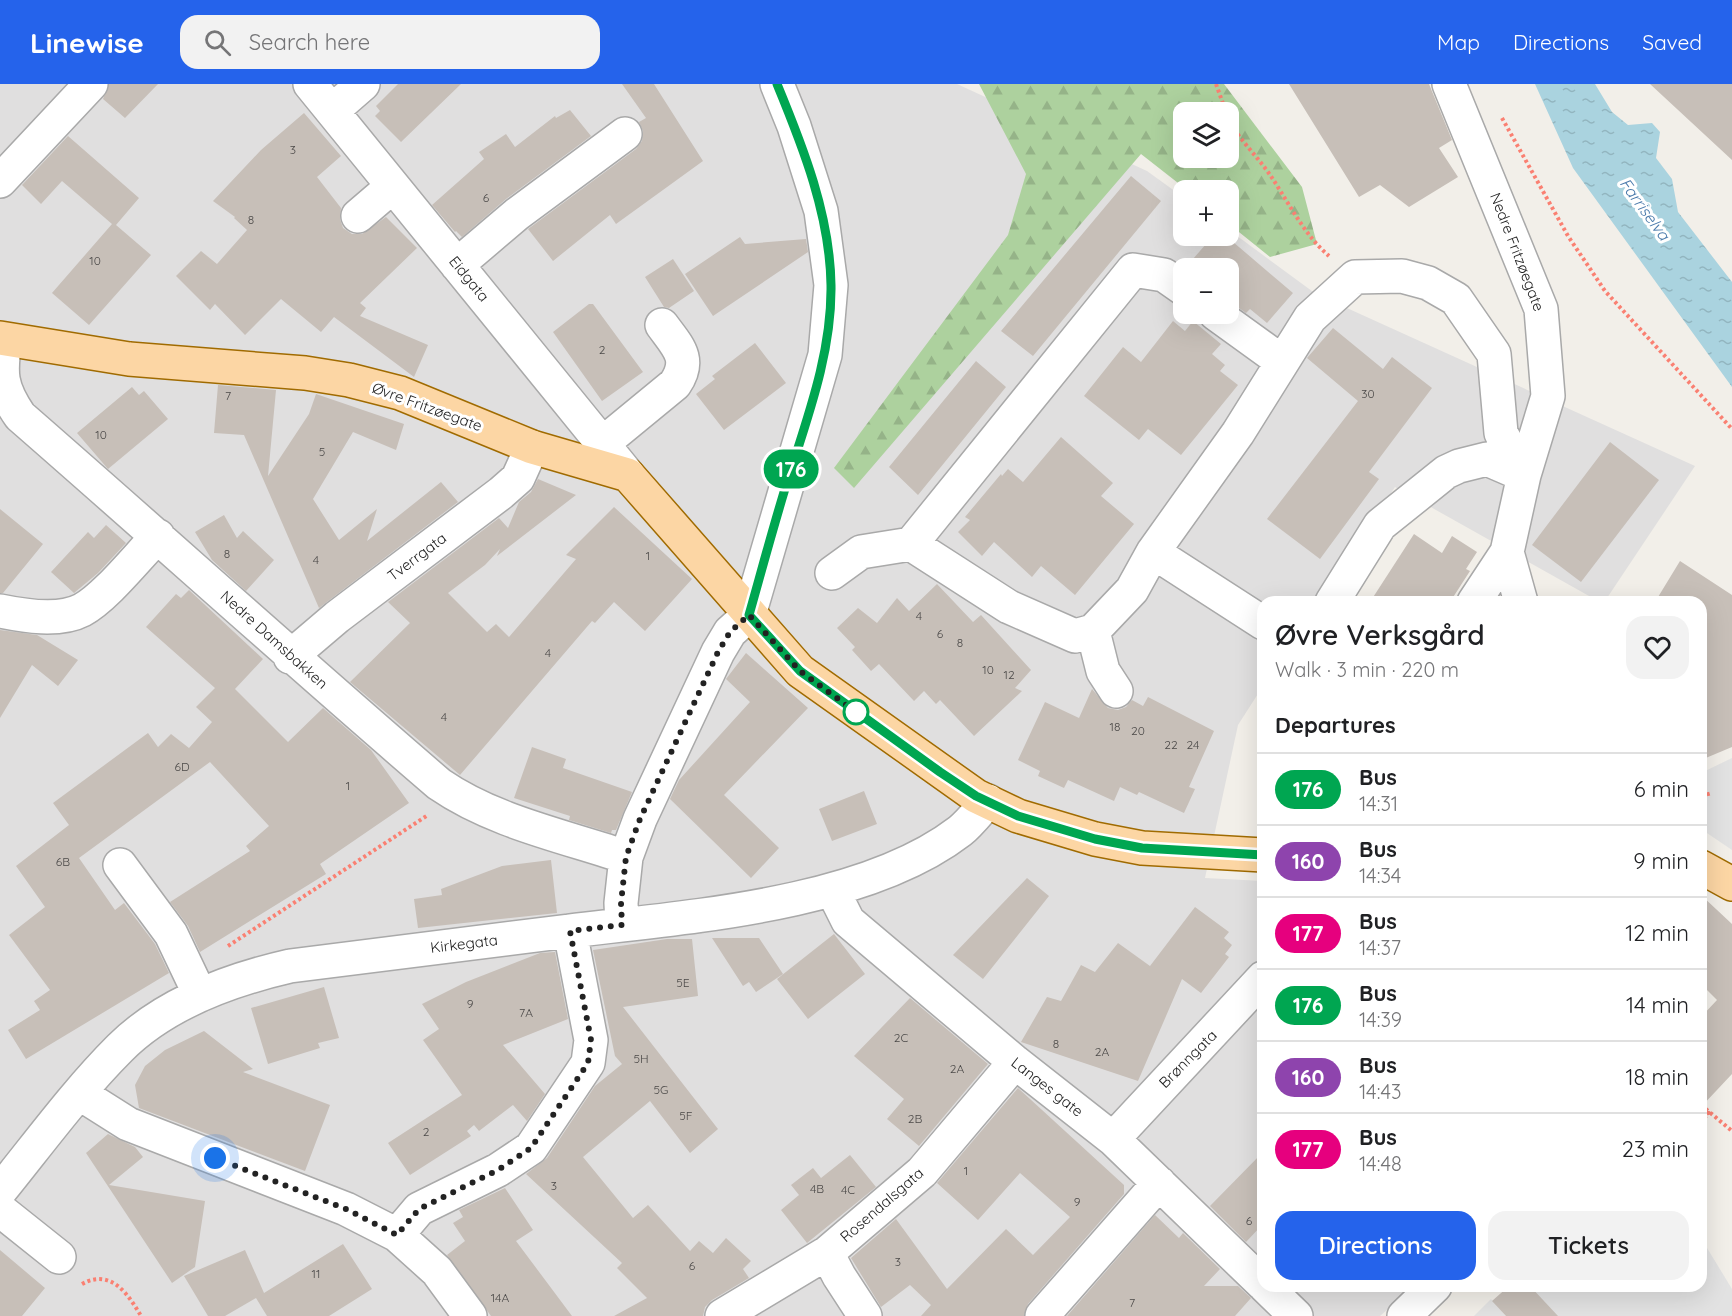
<!DOCTYPE html>
<html lang="en">
<head>
<meta charset="utf-8">
<style>
  :root { --surface:#fff; --page:#f2f2f2; --text:#202124; --muted:#757577; --line:#e0e0e0; --accent:#2563eb }
  body { margin:0; font-family:Quicksand,sans-serif; background:var(--page); color:var(--text); height:100vh; display:flex; flex-direction:column; font-size:22px; white-space:nowrap }
  * { box-sizing:border-box; margin:0 }
  p { font-size:20px; color:var(--muted) }
  .icon { flex:none; width:33px; height:33px; fill:none; stroke:currentColor; stroke-width:2; stroke-linecap:round; stroke-linejoin:round }
  .map { position:relative; flex:1; overflow:hidden }
  .panel { position:absolute; left:1257px; top:512px; width:450px; height:696px; display:flex; flex-direction:column; background:var(--surface); border-radius:18px; box-shadow:0 6px 24px #0002 }
  .panel>* { flex:none }
  .badge { padding:0 12px; border-radius:20px; font-size:21px; line-height:39px }
  .fabs { position:absolute; left:1173px; top:18px; display:grid; gap:12px }
  .fabs a { display:grid; place-items:center; width:66px; height:66px; border-radius:12px; background:var(--surface); box-shadow:0 6px 24px #0002; font-size:30px }
  .you { position:absolute; width:30px; height:30px; margin:-15px; border:4px solid #fff; border-radius:50%; background:#1a73e8; box-shadow:0 0 0 9px #1a73e833 }
  .map>.badge { position:absolute; translate:-50% -50%; box-shadow:0 0 0 3px #fff }
  h2 { padding:0 18px; font-size:22px; line-height:54px }
  .round { display:grid; place-items:center; flex:none; width:63px; height:63px; border-radius:18px; background:var(--page) }
  .overview { display:flex; align-items:center; justify-content:space-between; height:102px; padding:0 18px }
  h1 { font-size:28px; font-weight:600; line-height:45px }
  .cta { display:flex; gap:12px; margin-top:auto; padding:12px 18px }
  .cta a { flex:1; height:69px; border-radius:18px; background:var(--accent); color:#fff; font-size:24px; font-weight:600; line-height:69px; text-align:center }
  .cta a+a { background:var(--page); color:var(--text) }
  ul { padding:0; list-style:none }
  li { display:flex; align-items:center; gap:18px; height:72px; padding:0 18px; border-top:2px solid var(--line) }
  li div { flex:1 }
  li b { display:block; font-size:22px }
  li em { font-style:normal }
  li .badge { min-width:66px; font-weight:700; text-align:center }
  header { display:flex; align-items:center; gap:36px; box-sizing:border-box; height:84px; padding:0 30px; background:var(--accent); color:#fff }
  header strong { font-size:28px }
  nav { display:flex; gap:33px; margin-inline-start:auto; font-size:21px }
  .search { width:420px; height:54px; background:var(--page); display:flex; align-items:center; gap:15px; box-sizing:border-box; padding:0 21px; border-radius:18px; color:var(--muted); font-size:22px }
  .map>svg:first-child { display:block }
  .residential { fill:#e0dfdf; fill-rule:evenodd }
  .forest { fill:url(#forest-firs); fill-rule:evenodd }
  .parking { fill:#e2e2e2 }
  .water { fill:url(#water-ripples) }
  .building { fill:#c7bfb8 }
  .lines { fill:none; stroke-linecap:round; stroke-linejoin:round }
  .minor-casing { stroke:#a9a9a9; stroke-width:36 }
  .major-casing { stroke:#a06b00; stroke-width:36 }
  .path { stroke:#fa8072; stroke-width:4; stroke-dasharray:3 3; stroke-linecap:butt }
  .minor { stroke:#fff; stroke-width:33 }
  .major { stroke:#fcd6a4; stroke-width:33 }
  .line-casing { stroke:#fff; stroke-width:14 }
  .line { stroke:#00a651; stroke-width:9 }
  .walk { stroke:#222; stroke-width:6; stroke-dasharray:0 10.8 }
  .stop-dot { fill:#fff; stroke:#00a651; stroke-width:3 }
  .labels { text-anchor:middle; stroke-width:6; stroke-linejoin:round; paint-order:stroke }
  .number-label { font-size:12px; fill:#4b4948 }
  .street-label { font-size:15px; fill:#222; stroke:#fff }
  .water-label { font-size:16px; font-style:italic; fill:#4a7aab; stroke:#fff }
</style>
</head>
<body>
<header>
<strong>Linewise</strong>
<div class="search"><svg class="icon" aria-label="search" viewBox="0 0 24 24"><circle cx="10" cy="10" r="6"/><path d="M15 15l6 6"/></svg>Search here</div>
<nav><a>Map</a><a>Directions</a><a>Saved</a></nav>
</header>
<div class="map">
<svg width="1732" height="1232" viewBox="0 0 1732 1232">
  <defs>
    <pattern id="forest-firs" width="22" height="20" patternUnits="userSpaceOnUse" patternTransform="scale(1.5)"><rect width="22" height="20" fill="#add19e"/><path d="M5 1l3.5 6h-7zM16 11l3.5 6h-7z" fill="#95b388"/></pattern>
    <pattern id="water-ripples" width="26" height="14" patternUnits="userSpaceOnUse" patternTransform="scale(1.5)"><rect width="26" height="14" fill="#aad3df"/><path d="M2 4q2-2 4 0t4 0M15 11q2-2 4 0t4 0" fill="none" stroke="#92b5bf"/></pattern>
  </defs>
  <rect width="100%" height="100%" fill="#f2efe9"/>
  <path class="residential" d="M 0,0 L 957,0 L 1147,87 L 1183,113 L 1184,152 L 1228,152 L 1229,146 L 1316,210 L 1695,382 L 1605,517 L 1598,517 L 1395,403 L 1319,517 L 1263,518 L 1263,602 L 1238,641 L 1205,794 L 1263,797 L 1263,1202 L 1414,1202 L 1380,1232 L 0,1232 ZM 1184,184 L 1228,184 L 1228,230 L 1184,230 Z"/>
  <path class="forest" d="M 979,0 L 1224,0 L 1302,103 L 1317,160 L 1270,173 L 1229,140 L 1228,106 L 1187,106 L 1141,70 L 854,404 L 834,384 L 1008,151 L 1026,90 ZM 1184,28 L 1228,28 L 1228,74 L 1184,74 Z"/>
  <path class="parking" d="M 1732,674 L 1732,766 L 1701,745 L 1701,689 Z
    M 1701,1154 L 1732,1205 L 1732,1232 L 1557,1232 L 1529,1202 L 1701,1202 Z
    M 1491,1215 L 1506,1232 L 1474,1232 Z"/>
  <path class="water" d="M 1535,0 L 1595,0 L 1612,28 L 1628,41 L 1652,39 L 1660,48 L 1656,74 L 1672,95 L 1678,128 L 1732,198 L 1732,303 L 1573,84 Z"/>
  <path class="building" d="M 109,0 L 158,0 L 125,34 L 103,15 Z
    M 398,0 L 461,0 L 401,58 L 375,32 L 380,27 L 376,22 Z
    M 622,0 L 654,0 L 703,77 L 616,140 L 610,131 L 553,177 L 528,145 L 636,65 L 642,57 L 643,47 L 639,38 L 646,34 Z
    M 1289,0 L 1429,0 L 1452,56 L 1439,64 L 1458,93 L 1409,123 L 1380,101 L 1359,113 Z
    M 1650,0 L 1732,0 L 1732,76 Z
    M 570,26 L 591,52 L 506,115 L 462,153 L 456,147 L 455,148 L 432,121 L 484,75 L 479,68 L 506,50 L 515,63 L 555,32 L 556,34 Z
    M 304,29 L 341,72 L 317,93 L 341,124 L 340,135 L 343,144 L 352,150 L 362,150 L 386,133 L 417,164 L 360,219 L 366,224 L 360,232 L 428,261 L 414,293 L 334,233 L 321,248 L 281,215 L 245,251 L 215,220 L 210,226 L 176,192 L 201,167 L 217,180 L 247,146 L 234,134 L 235,133 L 213,117 L 261,66 Z
    M 68,52 L 139,114 L 116,141 L 151,171 L 89,241 L 52,209 L 112,140 L 62,97 L 41,120 L 22,101 Z
    M 1131,92 L 1161,117 L 1033,272 L 1001,247 Z
    M 1213,152 L 1226,152 L 1293,209 L 1267,239 L 1250,225 L 1246,229 L 1228,216 L 1228,184 L 1186,183 Z
    M 740,153 L 745,160 L 806,155 L 808,168 L 713,232 L 685,190 Z
    M 673,175 L 694,207 L 669,224 L 664,223 L 645,193 Z
    M 589,220 L 593,220 L 643,288 L 602,317 L 553,248 Z
    M 1173,237 L 1185,247 L 1193,237 L 1221,260 L 1212,270 L 1225,281 L 1220,287 L 1238,301 L 1181,371 L 1148,345 L 1139,356 L 1084,312 L 1123,263 L 1141,278 Z
    M 1333,244 L 1383,285 L 1392,273 L 1432,304 L 1369,388 L 1379,395 L 1320,475 L 1267,435 L 1358,317 L 1307,274 Z
    M 755,259 L 786,299 L 724,346 L 696,310 L 715,295 L 712,292 Z
    M 976,277 L 1006,303 L 918,411 L 889,383 Z
    M 218,301 L 276,306 L 268,392 L 309,330 L 316,310 L 404,340 L 396,366 L 353,348 L 313,415 L 339,456 L 377,425 L 367,457 L 441,398 L 458,418 L 319,524 L 244,351 L 214,349 Z
    M 132,303 L 139,311 L 144,307 L 168,335 L 108,385 L 77,349 Z
    M 1061,353 L 1113,399 L 1101,412 L 1134,440 L 1075,511 L 1041,482 L 1032,493 L 994,458 L 982,472 L 958,448 L 970,436 L 965,433 L 1001,390 L 1002,392 L 1008,385 L 1023,398 Z
    M 1610,358 L 1659,396 L 1581,498 L 1532,461 Z
    M 538,395 L 576,411 L 497,472 L 500,465 L 485,481 L 448,509 L 487,548 L 496,540 L 509,553 L 576,475 L 566,471 L 614,423 L 692,495 L 645,547 L 614,518 L 595,539 L 592,537 L 460,691 L 350,598 L 410,539 L 388,518 L 499,434 L 508,444 L 519,418 L 531,408 Z
    M 0,425 L 43,460 L 3,509 L 0,509 Z
    M 224,431 L 237,454 L 243,447 L 274,476 L 246,507 L 212,476 L 195,448 Z
    M 106,441 L 126,459 L 98,489 L 74,509 L 51,488 L 88,448 L 94,454 Z
    M 1414,450 L 1442,469 L 1452,452 L 1477,468 L 1466,485 L 1470,487 L 1450,518 L 1370,518 Z
    M 1680,477 L 1732,511 L 1732,663 L 1701,676 L 1701,518 L 1655,518 Z
    M 937,500 L 973,538 L 981,531 L 1031,586 L 1015,604 L 1022,607 L 974,652 L 940,616 L 936,620 L 924,607 L 914,617 L 879,580 L 871,587 L 852,566 L 855,563 L 837,544 L 858,524 L 877,539 L 897,514 L 909,527 Z
    M 189,506 L 263,575 L 235,605 L 288,658 L 323,624 L 371,666 L 409,719 L 320,780 L 326,790 L 200,868 L 188,842 L 170,818 L 250,767 L 246,762 L 269,742 L 210,678 L 79,774 L 115,826 L 124,819 L 155,860 L 169,889 L 26,975 L 8,946 L 40,926 L 34,917 L 50,906 L 9,851 L 45,823 L 16,782 L 69,741 L 53,719 L 148,649 L 158,663 L 171,650 L 189,664 L 212,638 L 196,623 L 215,604 L 146,543 L 176,510 L 181,514 Z
    M 0,546 L 37,551 L 78,576 L 58,602 L 32,581 L 0,634 Z
    M 746,569 L 808,624 L 724,711 L 779,764 L 751,794 L 670,715 L 679,696 L 750,618 L 726,595 Z
    M 1092,605 L 1108,624 L 1118,626 L 1126,623 L 1132,616 L 1143,622 L 1148,613 L 1214,647 L 1189,703 L 1195,705 L 1184,729 L 1139,708 L 1137,711 L 1120,703 L 1114,717 L 1068,696 L 1064,704 L 1038,692 L 1040,687 L 1018,676 L 1045,618 L 1079,634 Z
    M 532,663 L 566,675 L 563,684 L 632,708 L 616,746 L 612,746 L 611,749 L 569,736 L 570,732 L 514,714 Z
    M 864,707 L 877,740 L 832,757 L 819,725 Z
    M 551,776 L 557,829 L 418,844 L 414,815 L 442,811 L 441,805 L 502,782 Z
    M 1027,794 L 1049,812 L 983,895 L 953,871 Z
    M 1701,811 L 1732,840 L 1732,990 L 1701,1023 L 1701,933 L 1717,916 L 1701,900 Z
    M 1195,823 L 1229,848 L 1224,854 L 1232,861 L 1225,870 L 1229,873 L 1201,909 L 1182,895 L 1138,997 L 1021,958 L 1047,913 L 1061,917 L 1081,881 L 1095,888 L 1118,859 L 1150,882 Z
    M 834,850 L 865,890 L 808,935 L 777,895 Z
    M 712,854 L 759,854 L 783,890 L 756,908 L 749,898 L 743,902 Z
    M 667,855 L 692,855 L 698,912 L 623,923 L 718,1045 L 690,1069 L 650,1017 L 583,1073 L 633,1134 L 648,1121 L 690,1167 L 699,1157 L 713,1169 L 726,1154 L 751,1177 L 743,1185 L 749,1194 L 712,1216 L 705,1223 L 703,1232 L 614,1232 L 647,1214 L 617,1184 L 622,1179 L 526,1090 L 547,1074 L 595,1002 L 622,980 L 615,972 L 593,866 Z
    M 555,868 L 568,935 L 503,961 L 545,1010 L 527,1037 L 513,1021 L 479,1047 L 474,1041 L 467,1047 L 471,1052 L 410,1091 L 388,1059 L 462,1011 L 423,956 L 439,945 L 422,920 L 466,898 L 540,869 Z
    M 324,903 L 339,954 L 318,959 L 320,964 L 268,980 L 251,924 Z
    M 910,914 L 988,980 L 919,1062 L 887,1035 L 904,1015 L 854,972 Z
    M 204,947 L 253,985 L 243,988 L 330,1021 L 305,1087 L 139,1024 L 135,1001 L 145,982 L 165,966 Z
    M 1018,1004 L 1124,1101 L 1124,1110 L 1028,1220 L 1024,1232 L 921,1232 L 931,1221 L 910,1201 L 881,1223 L 851,1174 L 896,1135 L 947,1205 L 1006,1145 L 1033,1171 L 1070,1133 L 1020,1089 L 978,1136 L 937,1099 Z
    M 108,1050 L 135,1063 L 143,1073 L 109,1101 L 205,1117 L 195,1183 L 172,1199 L 86,1069 Z
    M 1263,1068 L 1263,1140 L 1246,1158 L 1210,1122 Z
    M 850,1071 L 876,1103 L 807,1159 L 781,1126 L 799,1111 L 791,1101 L 813,1084 L 821,1094 Z
    M 505,1104 L 533,1146 L 516,1157 L 572,1232 L 491,1232 L 447,1171 L 465,1157 L 453,1139 L 463,1133 L 459,1126 Z
    M 1155,1131 L 1179,1154 L 1183,1149 L 1220,1185 L 1204,1202 L 1238,1202 L 1251,1214 L 1235,1232 L 1067,1232 Z
    M 343,1160 L 372,1205 L 329,1232 L 267,1232 L 256,1214 L 225,1232 L 208,1232 L 184,1192 L 245,1166 L 264,1209 Z
    M 0,1166 L 45,1204 L 22,1232 L 0,1232 Z
    M 1509,1202 L 1530,1202 L 1558,1232 L 1506,1232 L 1492,1217 Z"/>
  <g class="lines">
    <g class="minor-casing">
      <path id="minor" d="M 310,0 L 628,391
        M 1449,0 L 1541,225 L 1548,312 L 1524,391 L 1507,468 L 1521,518
        M 332,27 L 363,0
        M 0,97 L 91,0
        M 358,132 L 393,102
        M 457,181 L 517,130 L 625,50
        M 1216,230 L 1281,277
        M 5,256 C 0,289 0,303 20,332 C 160,454 298,579 439,700 C 494,738 564,752 626,773
        M 602,360 L 675,300 C 692,275 678,263 662,241
        M 911,460 L 1009,523 L 1075,552 L 1093,547 L 1132,506 L 1153,468 L 1238,349 L 1310,234 L 1355,193 L 1402,192 L 1428,199 L 1456,215 L 1494,270 L 1501,349 L 1524,391
        M 1153,468 L 1263,539
        M 832,489 L 861,468 L 911,460 L 1133,186 L 1164,191 L 1184,205
        M 1332,518 L 1380,441 L 1446,388 L 1459,382 L 1487,375 L 1524,391
        M 1474,518 L 1507,468
        M 0,527 C 24,532 59,538 82,526 C 106,513 138,472 158,452
        M 1093,547 L 1103,587 L 1116,607
        M 290,573 L 337,533 L 501,409 L 518,394 L 532,363
        M 120,781 L 171,850 L 200,911
        M 833,807 L 848,837 L 1015,978 L 1113,1055 L 1263,1200
        M 622,841 L 621,819 L 626,773 L 640,735 L 718,568 L 730,548 L 749,531 L 825,271 L 831,201 L 821,127 L 794,42 L 777,0
        M 79,1009 L 128,1040 L 346,1125 L 397,1151 L 437,1187 L 470,1232
        M 1113,1055 L 1263,894
        M 0,1107 C 39,1059 76,1008 120,964 C 165,919 229,896 290,882 C 383,870 476,858 569,847 C 687,833 864,821 960,747 C 970,739 979,727 988,717
        M 0,1126 L 59,1173
        M 397,1151 L 419,1125 L 498,1086 L 531,1064 L 588,979 L 591,956 L 570,847
        M 827,1169 L 839,1192 L 865,1232
        M 1265,1202 L 1296,1232
        M 722,1232 L 827,1169 L 922,1088 L 1015,978
        M 1042,1232 L 1159,1099
        M 1404,1232 L 1435,1202"/>
    </g>
    <g class="major-casing">
      <path id="major" d="M 0,254 L 129,275 L 305,289 L 349,296 L 400,309 L 532,363 L 628,391 L 800,587 L 976,712 L 1018,732 L 1095,755 L 1142,764 L 1263,771
        M 1701,783 L 1732,800"/>
    </g>
    <path class="path" d="M 1216,0 L 1226,28
      M 1502,34 L 1568,152 L 1605,207 L 1732,345
      M 1228,35 C 1239,55 1255,70 1268,88 C 1287,115 1303,150 1329,172
      M 1701,712 L 1712,709
      M 228,862 L 428,731
      M 1701,1021 L 1732,1047
      M 1701,1030 L 1709,1029 L 1701,1037
      M 82,1200 C 111,1184 128,1210 141,1232"/>
    <use href="#minor" class="minor"/>
    <use href="#major" class="major"/>
  </g>
  <g class="lines">
    <g class="line-casing">
      <path id="line" d="M 777,0 C 803,63 830,131 831,201 C 832,268 808,332 788,395 C 774,440 762,485 749,531 L 800,587 L 940,688 L 976,712 L 1018,732 L 1095,755 L 1142,764 L 1263,771"/>
    </g>
    <use href="#line" class="line"/>
    <path class="walk" d="M 215,1074 L 346,1125 L 397,1151 L 419,1125 L 498,1086 L 531,1064 L 588,979 L 591,956 L 570,847 L 622,841 L 621,819 L 626,773 L 640,735 L 718,568 L 730,548 L 749,531 L 800,587 L 856,628"/>
  </g>
  <circle class="stop-dot" cx="856" cy="628" r="12"/>
  <g class="labels">
    <g class="number-label">
      <text x="293" y="70">3</text>
      <text x="486" y="118">6</text>
      <text x="251" y="140">8</text>
      <text x="95" y="181">10</text>
      <text x="602" y="270">2</text>
      <text x="1368" y="314">30</text>
      <text x="228" y="316">7</text>
      <text x="101" y="355">10</text>
      <text x="322" y="372">5</text>
      <text x="227" y="474">8</text>
      <text x="648" y="476">1</text>
      <text x="316" y="480">4</text>
      <text x="919" y="536">4</text>
      <text x="940" y="554">6</text>
      <text x="960" y="563">8</text>
      <text x="548" y="573">4</text>
      <text x="988" y="590">10</text>
      <text x="1009" y="595">12</text>
      <text x="444" y="637">4</text>
      <text x="1115" y="647">18</text>
      <text x="1138" y="651">20</text>
      <text x="1171" y="665">22</text>
      <text x="1193" y="665">24</text>
      <text x="182" y="687">6D</text>
      <text x="348" y="706">1</text>
      <text x="63" y="782">6B</text>
      <text x="683" y="903">5E</text>
      <text x="470" y="924">9</text>
      <text x="526" y="933">7A</text>
      <text x="901" y="958">2C</text>
      <text x="1056" y="964">8</text>
      <text x="1102" y="972">2A</text>
      <text x="641" y="979">5H</text>
      <text x="957" y="989">2A</text>
      <text x="661" y="1010">5G</text>
      <text x="686" y="1036">5F</text>
      <text x="915" y="1039">2B</text>
      <text x="426" y="1052">2</text>
      <text x="966" y="1091">1</text>
      <text x="554" y="1106">3</text>
      <text x="817" y="1109">4B</text>
      <text x="848" y="1110">4C</text>
      <text x="1077" y="1122">9</text>
      <text x="1249" y="1141">6</text>
      <text x="898" y="1182">3</text>
      <text x="692" y="1186">6</text>
      <text x="316" y="1194">11</text>
      <text x="500" y="1218">14A</text>
      <text x="1132" y="1223">7</text>
    </g>
    <g class="street-label">
      <text transform="translate(1517 168) rotate(69)" y="5">Nedre Fritzøegate</text>
      <text transform="translate(469 195) rotate(51)" y="5">Eidgata</text>
      <text transform="translate(427 323) rotate(20)" y="5">Øvre Fritzøegate</text>
      <text transform="translate(417 473) rotate(-37)" y="5">Tverrgata</text>
      <text transform="translate(274 556) rotate(42)" y="5">Nedre Damsbakken</text>
      <text transform="translate(464 860) rotate(-7)" y="5">Kirkegata</text>
      <text transform="translate(1188 975) rotate(-45)" y="5">Brønngata</text>
      <text transform="translate(1047 1003) rotate(38)" y="5">Langes gate</text>
      <text transform="translate(882 1121) rotate(-41)" y="5">Rosendalsgata</text>
    </g>
    <g class="water-label">
      <text transform="translate(1645 125) rotate(54)" y="6">Farriselva</text>
    </g>
  </g>
</svg>
<div class="fabs">
<a><svg class="icon" aria-label="layers" viewBox="0 0 24 24"><path d="M12 4l9 5-9 5-9-5zM3 14l9 5 9-5"/></svg></a>
<a>+</a>
<a>−</a>
</div>
<div class="you" style="left:215px;top:1074px"></div>
<b class="badge" style="left:791px;top:385px;background:#00a651;color:#fff">176</b>
<section class="panel">
<div class="overview"><div><h1>Øvre Verksgård</h1><p>Walk · 3 min · 220 m</p></div><a class="round"><svg class="icon" aria-label="heart" viewBox="0 0 24 24"><path d="M12 20l-8-8c-3-5 5-10 8-4 3-6 11-1 8 4z"/></svg></a></div>
<h2>Departures</h2>
<ul>
<li><span class="badge" style="background:#00a651;color:#fff">176</span><div><b>Bus</b><p>14:31</p></div><em>6 min</em></li>
<li><span class="badge" style="background:#8e44ad;color:#fff">160</span><div><b>Bus</b><p>14:34</p></div><em>9 min</em></li>
<li><span class="badge" style="background:#e6007e;color:#fff">177</span><div><b>Bus</b><p>14:37</p></div><em>12 min</em></li>
<li><span class="badge" style="background:#00a651;color:#fff">176</span><div><b>Bus</b><p>14:39</p></div><em>14 min</em></li>
<li><span class="badge" style="background:#8e44ad;color:#fff">160</span><div><b>Bus</b><p>14:43</p></div><em>18 min</em></li>
<li><span class="badge" style="background:#e6007e;color:#fff">177</span><div><b>Bus</b><p>14:48</p></div><em>23 min</em></li>
</ul>
<div class="cta"><a>Directions</a><a>Tickets</a></div>
</section>
</div>
</body>
</html>
